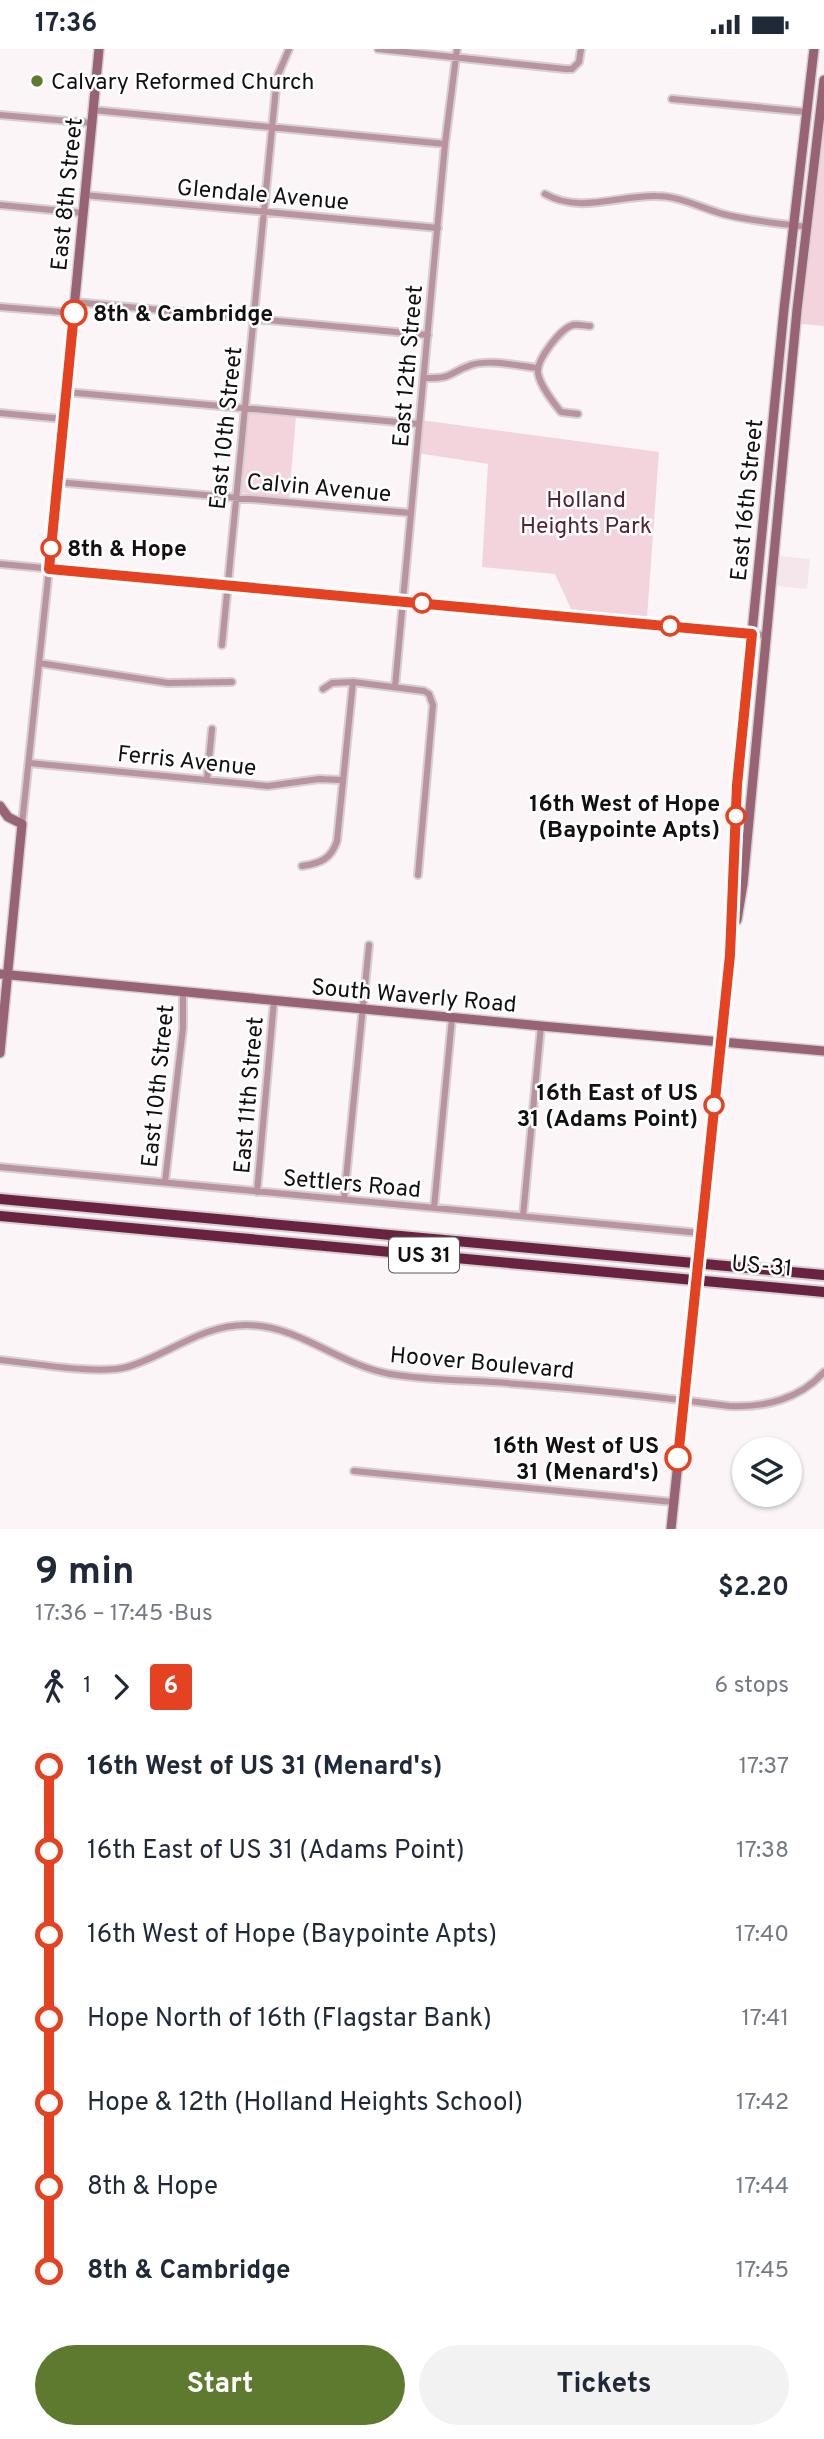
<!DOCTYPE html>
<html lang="en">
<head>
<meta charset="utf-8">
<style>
  :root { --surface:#fff; --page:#f2f2f3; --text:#1f2937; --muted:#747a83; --accent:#5e7a2e }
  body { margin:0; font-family:Overpass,sans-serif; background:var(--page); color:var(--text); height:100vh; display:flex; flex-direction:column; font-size:26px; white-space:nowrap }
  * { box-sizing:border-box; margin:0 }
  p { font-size:23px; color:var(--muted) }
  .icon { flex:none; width:38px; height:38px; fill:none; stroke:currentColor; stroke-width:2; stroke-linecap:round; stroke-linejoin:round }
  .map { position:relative; height:1480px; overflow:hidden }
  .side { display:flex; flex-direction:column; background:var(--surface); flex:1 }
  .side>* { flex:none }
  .badge { padding:0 14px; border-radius:5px; font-size:24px; line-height:46px }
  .buttons { position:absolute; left:732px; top:1388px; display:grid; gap:14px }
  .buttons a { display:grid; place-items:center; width:70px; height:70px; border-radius:50%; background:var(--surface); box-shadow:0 2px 5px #0004; font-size:35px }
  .map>.badge { position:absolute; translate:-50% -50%; box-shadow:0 0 0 4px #fff }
  .legs { display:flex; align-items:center; gap:10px; height:77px; padding:0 35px; font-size:23px }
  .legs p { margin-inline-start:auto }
  .summary { display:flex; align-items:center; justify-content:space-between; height:119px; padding:0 35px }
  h1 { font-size:38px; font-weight:700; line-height:52px }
  .action { display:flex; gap:14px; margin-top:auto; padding:14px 35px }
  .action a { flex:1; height:80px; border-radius:42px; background:var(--accent); color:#fff; font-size:28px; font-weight:700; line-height:80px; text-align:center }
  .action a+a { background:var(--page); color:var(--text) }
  ul { padding:0 35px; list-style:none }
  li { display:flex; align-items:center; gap:24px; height:84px; font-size:26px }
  li i { display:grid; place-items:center; width:10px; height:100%; margin:0 9px; background:currentColor }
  li i::after { content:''; width:18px; height:18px; margin:-9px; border:5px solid; border-radius:50%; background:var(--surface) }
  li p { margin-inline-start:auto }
  li:first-child i { background:linear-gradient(#0000 50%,currentColor 0) }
  li:last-child i { background:linear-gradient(currentColor 50%,#0000 0) }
  .status { display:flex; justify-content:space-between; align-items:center; height:49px; padding:0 35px; background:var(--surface); direction:ltr }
  .status svg { height:19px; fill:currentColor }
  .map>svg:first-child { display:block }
  .built { fill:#f4e6ea }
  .green { fill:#f3d4dd }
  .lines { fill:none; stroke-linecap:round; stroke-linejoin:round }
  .street-casing { stroke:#d6d0d2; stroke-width:10 }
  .secondary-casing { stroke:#d6d0d2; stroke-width:12 }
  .highway-casing { stroke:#d6d0d2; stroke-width:14 }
  .street { stroke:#b9949f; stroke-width:6 }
  .secondary { stroke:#986475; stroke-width:9 }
  .highway { stroke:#69223f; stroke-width:10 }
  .line-1-casing { stroke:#fff; stroke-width:16 }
  .line-1 { stroke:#e44221; stroke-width:10 }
  .poi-dot { fill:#5e7a2e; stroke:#fff; stroke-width:2.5 }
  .stop-1-dot { fill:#fff; stroke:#e44221; stroke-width:3.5 }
  .labels { text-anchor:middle; stroke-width:5; stroke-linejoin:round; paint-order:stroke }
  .shield { fill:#fff; stroke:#595858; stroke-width:2 }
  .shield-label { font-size:21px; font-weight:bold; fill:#121011 }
  .poi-label { font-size:23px; fill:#121011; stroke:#fff; text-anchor:start }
  .street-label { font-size:23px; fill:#121011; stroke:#fff }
  .stop-label { font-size:23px; font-weight:bold; fill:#121011; stroke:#fff; text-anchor:end }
  .park-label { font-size:23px; fill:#532335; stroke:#fff }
</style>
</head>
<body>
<div class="status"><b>17:36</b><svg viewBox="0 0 49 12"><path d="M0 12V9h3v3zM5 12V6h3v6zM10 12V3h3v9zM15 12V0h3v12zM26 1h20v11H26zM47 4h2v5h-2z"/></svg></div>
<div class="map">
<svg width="824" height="1480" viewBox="0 0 824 1480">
  <rect width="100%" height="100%" fill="#fbf5f7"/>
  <path class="built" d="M 779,507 L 810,510 L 807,540 L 777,537 Z"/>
  <path class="green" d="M 824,56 L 824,277 L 801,275 Z
    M 252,363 L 296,367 L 289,450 L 241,444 L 248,365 Z
    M 420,371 L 659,403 L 647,569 L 572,562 L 555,525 L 482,518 L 488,415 L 417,404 Z"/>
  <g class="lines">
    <g class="street-casing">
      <path id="street" d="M 378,0 L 565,20 L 572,20 L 579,13 L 581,0
        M 672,50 L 807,63
        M 93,61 L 445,95
        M 0,66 L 91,74
        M 545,145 C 580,165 619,146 656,147 C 680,147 701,159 723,165 C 751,172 780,175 808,178
        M 84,146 L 438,179
        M 0,156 L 83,164
        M 75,253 L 428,286
        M 0,258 L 74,264
        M 424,329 C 453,330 448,324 471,316 C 488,310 520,317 538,319
        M 66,343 L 419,375
        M 0,364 L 63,370
        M 578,365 L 561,363 C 553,353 540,337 538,324 C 536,311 561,279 573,276 C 578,275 585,277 590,277
        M 56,433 L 411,464
        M 0,515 L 765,586
        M 222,596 L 277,28 L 289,0
        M 39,614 L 168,634 L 232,633
        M 395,638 L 445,95 L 457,0
        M 323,640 L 332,634 L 353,633 L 424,642 L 429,645 L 433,656 L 418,826
        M 29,714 L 268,737 L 319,730 L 342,731
        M 207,730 L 212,680
        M 22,775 L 49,520
        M 302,817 C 321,814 331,810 337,792 L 353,633
        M 0,1118 L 700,1184
        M 165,1133 L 183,979 L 183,944
        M 257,1143 L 274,952
        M 344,1150 L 369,896
        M 434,1159 L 452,969
        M 523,1167 L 541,977
        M 0,1311 C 33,1314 97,1326 127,1318 C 168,1306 201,1276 246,1276 C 299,1276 339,1316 390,1325 C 432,1332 476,1331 518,1335 C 588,1340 659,1348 729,1357 C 764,1359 800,1350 824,1323
        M 354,1422 L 673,1453"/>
    </g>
    <g class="secondary-casing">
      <path id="secondary" d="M 49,520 L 99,0
        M 0,757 L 8,768 L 22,775 L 0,1004
        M 737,871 L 743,835 L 797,261 L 824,31
        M 0,925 L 541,977 L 824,1002
        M 671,1480 L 731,907 L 737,736 L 784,260 L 814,0"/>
    </g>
    <g class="highway-casing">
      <path id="highway" d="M 0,1150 L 824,1226
        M 0,1167 L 824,1243"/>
    </g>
    <use href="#street" class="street"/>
    <use href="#secondary" class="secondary"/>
    <use href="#highway" class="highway"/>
  </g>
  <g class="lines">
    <g class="line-1-casing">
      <path id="line-1" d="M 74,264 L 49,520 L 752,585 L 737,736 L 730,906 L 678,1409"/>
    </g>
    <use href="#line-1" class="line-1"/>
  </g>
  <circle class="poi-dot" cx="37" cy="32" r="7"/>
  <g class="stop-1-dot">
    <circle cx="74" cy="264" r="12"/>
    <circle cx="51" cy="499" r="9"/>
    <circle cx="422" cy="554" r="9"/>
    <circle cx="670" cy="577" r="9"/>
    <circle cx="736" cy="767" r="9"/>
    <circle cx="714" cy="1056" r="9"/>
    <circle cx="678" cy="1409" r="12"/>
  </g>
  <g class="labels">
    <rect class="shield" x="389" y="1188.5" width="70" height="35" rx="5"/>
    <g class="shield-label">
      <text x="424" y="1213">US 31</text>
    </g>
    <g class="poi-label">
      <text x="51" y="40">Calvary Reformed Church</text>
    </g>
    <g class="street-label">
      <text transform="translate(66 145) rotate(-84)" y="8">East 8th Street</text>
      <text transform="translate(263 145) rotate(5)" y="8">Glendale Avenue</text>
      <text transform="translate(407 317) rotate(-85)" y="8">East 12th Street</text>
      <text transform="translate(225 379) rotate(-84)" y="8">East 10th Street</text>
      <text transform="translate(319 438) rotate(5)" y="8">Calvin Avenue</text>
      <text transform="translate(746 451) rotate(-84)" y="8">East 16th Street</text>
      <text transform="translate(187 711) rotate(6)" y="8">Ferris Avenue</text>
      <text transform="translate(414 946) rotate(5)" y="8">South Waverly Road</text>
      <text transform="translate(157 1037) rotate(-84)" y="8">East 10th Street</text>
      <text transform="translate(248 1046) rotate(-85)" y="8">East 11th Street</text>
      <text transform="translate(352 1134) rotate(5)" y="8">Settlers Road</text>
      <text transform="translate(762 1216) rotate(5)" y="8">US-31</text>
      <text transform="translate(482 1313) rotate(5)" y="8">Hoover Boulevard</text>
    </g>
    <g class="stop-label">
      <text x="93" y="272" text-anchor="start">8th &amp; Cambridge</text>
      <text x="67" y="507" text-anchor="start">8th &amp; Hope</text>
      <text x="720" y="762">16th West of Hope<tspan x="720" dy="26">(Baypointe Apts)</tspan></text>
      <text x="698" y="1051">16th East of US<tspan x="698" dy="26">31 (Adams Point)</tspan></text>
      <text x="659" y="1404">16th West of US<tspan x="659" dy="26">31 (Menard's)</tspan></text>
    </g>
    <g class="park-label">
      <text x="586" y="458">Holland<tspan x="586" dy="26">Heights Park</tspan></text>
    </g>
  </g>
</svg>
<div class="buttons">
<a><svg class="icon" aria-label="layers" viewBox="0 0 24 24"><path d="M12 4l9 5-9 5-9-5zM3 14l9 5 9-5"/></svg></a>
</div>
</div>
<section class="side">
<div class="summary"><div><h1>9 min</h1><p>17:36 – 17:45 · Bus</p></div><b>$2.20</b></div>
<div class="legs"><svg class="icon" aria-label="walk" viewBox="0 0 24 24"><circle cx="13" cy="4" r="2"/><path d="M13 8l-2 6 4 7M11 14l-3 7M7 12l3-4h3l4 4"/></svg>1<svg class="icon" aria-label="forward" viewBox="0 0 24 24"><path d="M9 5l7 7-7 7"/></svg><b class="badge" style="background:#e44221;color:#fff">6</b><p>6 stops</p></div>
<ul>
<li><i style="color:#e44221"></i><b>16th West of US 31 (Menard's)</b><p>17:37</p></li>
<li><i style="color:#e44221"></i><span>16th East of US 31 (Adams Point)</span><p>17:38</p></li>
<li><i style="color:#e44221"></i><span>16th West of Hope (Baypointe Apts)</span><p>17:40</p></li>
<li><i style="color:#e44221"></i><span>Hope North of 16th (Flagstar Bank)</span><p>17:41</p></li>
<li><i style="color:#e44221"></i><span>Hope &amp; 12th (Holland Heights School)</span><p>17:42</p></li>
<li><i style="color:#e44221"></i><span>8th &amp; Hope</span><p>17:44</p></li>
<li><i style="color:#e44221"></i><b>8th &amp; Cambridge</b><p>17:45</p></li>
</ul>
<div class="action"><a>Start</a><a>Tickets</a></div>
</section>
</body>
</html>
